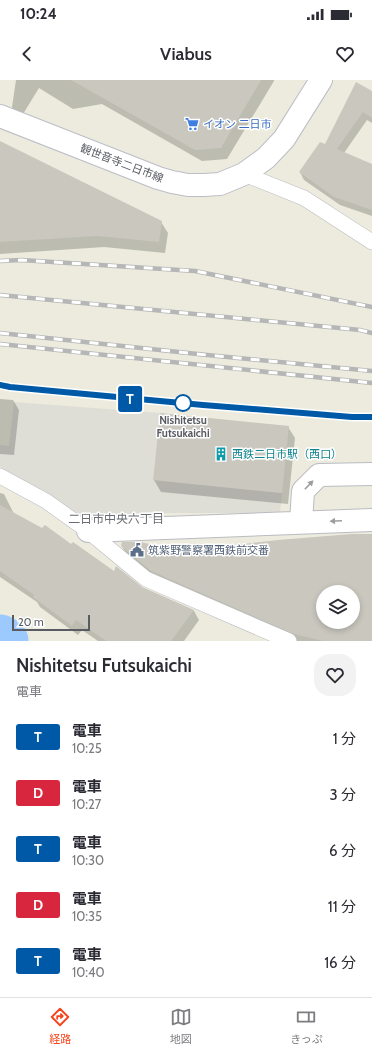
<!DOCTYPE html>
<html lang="ja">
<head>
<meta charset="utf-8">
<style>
  :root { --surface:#fff; --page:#f2f2f3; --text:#2b2b33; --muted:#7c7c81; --line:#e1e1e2; --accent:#f6431b }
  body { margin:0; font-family:Cabin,"Noto Sans JP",sans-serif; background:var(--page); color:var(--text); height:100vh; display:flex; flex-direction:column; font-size:15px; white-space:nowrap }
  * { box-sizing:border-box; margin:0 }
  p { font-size:13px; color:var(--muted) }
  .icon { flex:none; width:22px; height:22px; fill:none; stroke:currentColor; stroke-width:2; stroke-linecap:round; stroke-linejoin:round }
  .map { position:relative; height:561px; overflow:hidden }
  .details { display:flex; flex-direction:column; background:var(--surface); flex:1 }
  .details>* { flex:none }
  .badge { padding:0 8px; border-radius:3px; font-size:14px; line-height:26px }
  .fabs { position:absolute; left:316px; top:505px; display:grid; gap:8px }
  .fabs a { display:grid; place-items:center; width:44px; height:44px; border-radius:50%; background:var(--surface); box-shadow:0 2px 6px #0003; font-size:20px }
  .scale { position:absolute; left:12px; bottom:10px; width:78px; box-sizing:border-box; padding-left:4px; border:2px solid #585b61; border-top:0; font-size:11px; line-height:14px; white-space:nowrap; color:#585b61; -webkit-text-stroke:3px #fff; paint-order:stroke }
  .map>.badge { position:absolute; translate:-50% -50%; box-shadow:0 0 0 2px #fff }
  .round { display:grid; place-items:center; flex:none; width:42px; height:42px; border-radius:16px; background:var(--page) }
  .overview { display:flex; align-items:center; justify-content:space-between; height:68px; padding:0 16px }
  h1 { font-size:19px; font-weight:600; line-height:30px }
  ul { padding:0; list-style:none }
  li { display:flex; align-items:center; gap:12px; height:56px; padding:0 16px }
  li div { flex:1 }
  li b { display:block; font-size:15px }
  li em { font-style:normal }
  li .badge { min-width:44px; font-weight:700; text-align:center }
  .status { display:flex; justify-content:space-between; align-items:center; height:28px; padding:0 20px; background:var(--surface); direction:ltr }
  .status svg { height:11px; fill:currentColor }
  header { display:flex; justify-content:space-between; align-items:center; height:52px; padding:0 16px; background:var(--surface); font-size:18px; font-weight:600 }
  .tabs { display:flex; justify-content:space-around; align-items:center; height:56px; border-top:1px solid var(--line); background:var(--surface); font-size:11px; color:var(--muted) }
  .tabs a { display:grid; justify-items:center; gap:2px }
  .tabs .selected { color:var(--accent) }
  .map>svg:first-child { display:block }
  .industrial { fill:#dfded6 }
  .shadow { fill:#0003; fill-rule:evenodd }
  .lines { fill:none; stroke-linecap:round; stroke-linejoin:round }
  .river { stroke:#9ccaff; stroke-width:47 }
  .building { fill:#c9c7be; fill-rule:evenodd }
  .service-casing { stroke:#babcc2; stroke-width:16 }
  .minor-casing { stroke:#babcc2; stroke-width:24 }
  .secondary-casing { stroke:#bcbec6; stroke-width:24 }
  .service { stroke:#fff; stroke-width:15 }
  .minor { stroke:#fff; stroke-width:22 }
  .secondary { stroke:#fff; stroke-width:22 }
  .rail-casing { stroke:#b5b6b6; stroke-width:4.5 }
  .rail { stroke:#fff; stroke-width:3; stroke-dasharray:9; stroke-linecap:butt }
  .oneway { fill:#9b9da0 }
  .line-casing { stroke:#fff; stroke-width:9 }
  .line { stroke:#0059a6; stroke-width:6 }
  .stop-dot { fill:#fff; stroke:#0059a6; stroke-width:2 }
  .labels { text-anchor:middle; stroke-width:3; stroke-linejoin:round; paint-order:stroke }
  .shop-label { font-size:11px; fill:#366cbe; stroke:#fff; text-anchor:start }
  .street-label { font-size:11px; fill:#585b61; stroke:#fff }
  .stop-label { font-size:11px; font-weight:bold; fill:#585b61; stroke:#fff }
  .culture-label { font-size:11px; fill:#0d838f; stroke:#fff; text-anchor:start }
  .service-label { font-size:11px; fill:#4e5e75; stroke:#fff; text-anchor:start }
  .neighbourhood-label { font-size:12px; fill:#696d73; stroke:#fff }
</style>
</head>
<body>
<div class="status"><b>10:24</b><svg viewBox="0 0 49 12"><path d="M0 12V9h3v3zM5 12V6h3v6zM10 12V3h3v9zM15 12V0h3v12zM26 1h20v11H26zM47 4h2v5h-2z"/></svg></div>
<header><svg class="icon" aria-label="back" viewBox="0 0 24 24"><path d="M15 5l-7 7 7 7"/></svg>Viabus<svg class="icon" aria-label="heart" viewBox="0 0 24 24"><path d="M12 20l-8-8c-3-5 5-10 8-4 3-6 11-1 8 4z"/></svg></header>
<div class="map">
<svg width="372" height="561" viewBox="0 0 372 561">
  <rect width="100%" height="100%" fill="#ecebde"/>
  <path class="industrial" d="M 14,322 L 160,333 L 153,400 L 282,413 L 280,433 L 132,433 L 130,435 L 103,444 L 83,438 L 0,387 L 0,365 L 9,366 Z"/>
  <path class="shadow" d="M 16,0 L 274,0 L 274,1 L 227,79 L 202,81 L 102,24 L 73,29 L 39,8 L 20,39 L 18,38 L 12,27 Z
    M 372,13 L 372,43 L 367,40 L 344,73 L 372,85 L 372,136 L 340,125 L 304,100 L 300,92 L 326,66 Z
    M 0,68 L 161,142 L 168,153 L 165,173 L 104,167 L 0,174 Z
    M 0,319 L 13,320 L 19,330 L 14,375 L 0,374 Z
    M 161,334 L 288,347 L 295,358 L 288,424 L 161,412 L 154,400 Z
    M 0,413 L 4,414 L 14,434 L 71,465 L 115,493 L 142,508 L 194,531 L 199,540 L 184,561 L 98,561 L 82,550 L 78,555 L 40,527 L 37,522 L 0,497 Z
    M 372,455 L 372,561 L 296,561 L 157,501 L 127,476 L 122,466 L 154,466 L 198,470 ZM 323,512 L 353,512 L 353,542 L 323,542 Z"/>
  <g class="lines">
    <path class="river" d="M 0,558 L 5,561"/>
  </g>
  <path class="building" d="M 71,0 L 261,0 L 221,68 L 195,70 Z
    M 356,2 L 372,11 L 372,38 L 363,32 L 337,69 L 372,84 L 372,130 L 334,117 L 299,92 L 320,62 L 325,64 Z
    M 0,61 L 162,141 L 159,162 L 97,156 L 0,162 Z
    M 160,333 L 289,346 L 282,413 L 153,400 Z
    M 0,425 L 42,448 L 45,445 L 71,464 L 73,462 L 114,491 L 116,486 L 142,507 L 194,530 L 171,561 L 106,561 L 76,540 L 72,546 L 33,517 L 34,515 L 0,491 Z
    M 352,454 L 372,454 L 372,561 L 323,561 L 294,554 L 151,491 L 121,466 L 122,462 L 140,462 L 155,465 L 197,469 L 197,465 L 235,465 L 278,460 ZM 323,512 L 353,512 L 353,542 L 323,542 Z"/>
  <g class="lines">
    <g class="service-casing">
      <path id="service" d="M 244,94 L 304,118 L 372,162
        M 0,396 L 46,421 L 88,451 L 146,499 L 289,561"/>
    </g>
    <g class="minor-casing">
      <path id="minor" d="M 301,442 L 303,411 L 319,395 L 372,394
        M 88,451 L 372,440"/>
    </g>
    <g class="secondary-casing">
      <path id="secondary" d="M 0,36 L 158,98 L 172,102 L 188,105 L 204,105 L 220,104 L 244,94 L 266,78 L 284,59 L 321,0"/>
    </g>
    <use href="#service" class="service"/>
    <use href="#minor" class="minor"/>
    <use href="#secondary" class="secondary"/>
    <g class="rail-casing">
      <path id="rail" d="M 0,181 L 21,180 L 195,191 L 372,227
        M 0,215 L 360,250 L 372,253
        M 0,253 L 207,275 L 372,291
        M 0,264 L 372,303
        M 0,306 L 10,307 L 203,325 L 352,337 L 372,337"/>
    </g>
    <use href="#rail" class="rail"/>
  </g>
  <defs><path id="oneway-solid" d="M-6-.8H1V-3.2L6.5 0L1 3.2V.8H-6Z"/></defs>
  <g class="oneway">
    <use href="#oneway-solid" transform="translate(309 405) rotate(-46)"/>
    <use href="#oneway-solid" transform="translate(336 441) rotate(178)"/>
  </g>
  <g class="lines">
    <g class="line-casing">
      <path id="line" d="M 0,305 L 10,307 L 203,325 L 352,337 L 372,337"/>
    </g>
    <use href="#line" class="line"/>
  </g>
  <defs>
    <g id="supermarket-bare" transform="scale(1.08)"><path d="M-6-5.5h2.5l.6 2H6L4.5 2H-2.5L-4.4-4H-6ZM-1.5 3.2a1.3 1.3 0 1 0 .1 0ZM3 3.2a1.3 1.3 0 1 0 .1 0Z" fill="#3f7fe0" stroke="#fff" stroke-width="2.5" paint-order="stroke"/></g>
    <g id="building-bare" transform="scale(1.08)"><path d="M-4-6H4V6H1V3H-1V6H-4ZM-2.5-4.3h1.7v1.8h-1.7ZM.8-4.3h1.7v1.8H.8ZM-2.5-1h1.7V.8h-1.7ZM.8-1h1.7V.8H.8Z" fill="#0f9aa8" stroke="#fff" stroke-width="2.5" paint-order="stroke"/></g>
    <g id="civic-bare" transform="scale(1.08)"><path d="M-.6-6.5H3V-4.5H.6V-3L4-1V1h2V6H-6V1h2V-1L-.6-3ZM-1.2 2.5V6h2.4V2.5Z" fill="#5c6f8a" stroke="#fff" stroke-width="2.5" paint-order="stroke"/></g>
  </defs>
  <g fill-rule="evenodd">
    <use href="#supermarket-bare" x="192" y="44"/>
    <use href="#building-bare" x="221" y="374"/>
    <use href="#civic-bare" x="137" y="470"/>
  </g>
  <circle class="stop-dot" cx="183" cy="323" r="8"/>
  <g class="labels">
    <g class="shop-label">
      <text x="203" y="48">イオン 二日市</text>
    </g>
    <g class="street-label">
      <text transform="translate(122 83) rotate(21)" y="4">観世音寺二日市線</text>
    </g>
    <g class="stop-label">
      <text x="183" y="344">Nishitetsu<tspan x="183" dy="13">Futsukaichi</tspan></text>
    </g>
    <g class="culture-label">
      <text x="232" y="378">西鉄二日市駅（西口）</text>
    </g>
    <g class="service-label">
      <text x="148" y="474">筑紫野警察署西鉄前交番</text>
    </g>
    <g class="neighbourhood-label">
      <text x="116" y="443">二日市中央六丁目</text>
    </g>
  </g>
</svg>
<div class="fabs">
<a><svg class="icon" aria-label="layers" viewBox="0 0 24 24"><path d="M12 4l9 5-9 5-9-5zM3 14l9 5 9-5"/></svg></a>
</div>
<div class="scale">20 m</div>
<b class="badge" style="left:130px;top:319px;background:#0059a6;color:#fff">T</b>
</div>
<section class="details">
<div class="overview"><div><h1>Nishitetsu Futsukaichi</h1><p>電車</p></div><a class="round"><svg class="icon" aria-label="heart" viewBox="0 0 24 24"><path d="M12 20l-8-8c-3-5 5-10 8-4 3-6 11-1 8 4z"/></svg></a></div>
<ul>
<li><span class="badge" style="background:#0059a6;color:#fff">T</span><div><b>電車</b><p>10:25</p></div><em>1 分</em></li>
<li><span class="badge" style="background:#d7263d;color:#fff">D</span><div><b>電車</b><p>10:27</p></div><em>3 分</em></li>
<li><span class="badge" style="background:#0059a6;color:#fff">T</span><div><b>電車</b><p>10:30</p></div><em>6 分</em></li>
<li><span class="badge" style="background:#d7263d;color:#fff">D</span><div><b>電車</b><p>10:35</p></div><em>11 分</em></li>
<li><span class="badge" style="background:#0059a6;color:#fff">T</span><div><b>電車</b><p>10:40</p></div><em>16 分</em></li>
</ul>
</section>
<nav class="tabs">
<a class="selected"><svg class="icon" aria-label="directions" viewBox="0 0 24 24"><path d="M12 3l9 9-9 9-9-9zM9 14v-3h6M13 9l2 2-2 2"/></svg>経路</a>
<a><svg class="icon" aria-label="map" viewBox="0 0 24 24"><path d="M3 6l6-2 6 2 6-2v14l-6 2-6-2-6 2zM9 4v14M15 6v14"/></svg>地図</a>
<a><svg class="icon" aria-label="tickets" viewBox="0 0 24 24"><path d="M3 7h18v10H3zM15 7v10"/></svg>きっぷ</a>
</nav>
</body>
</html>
